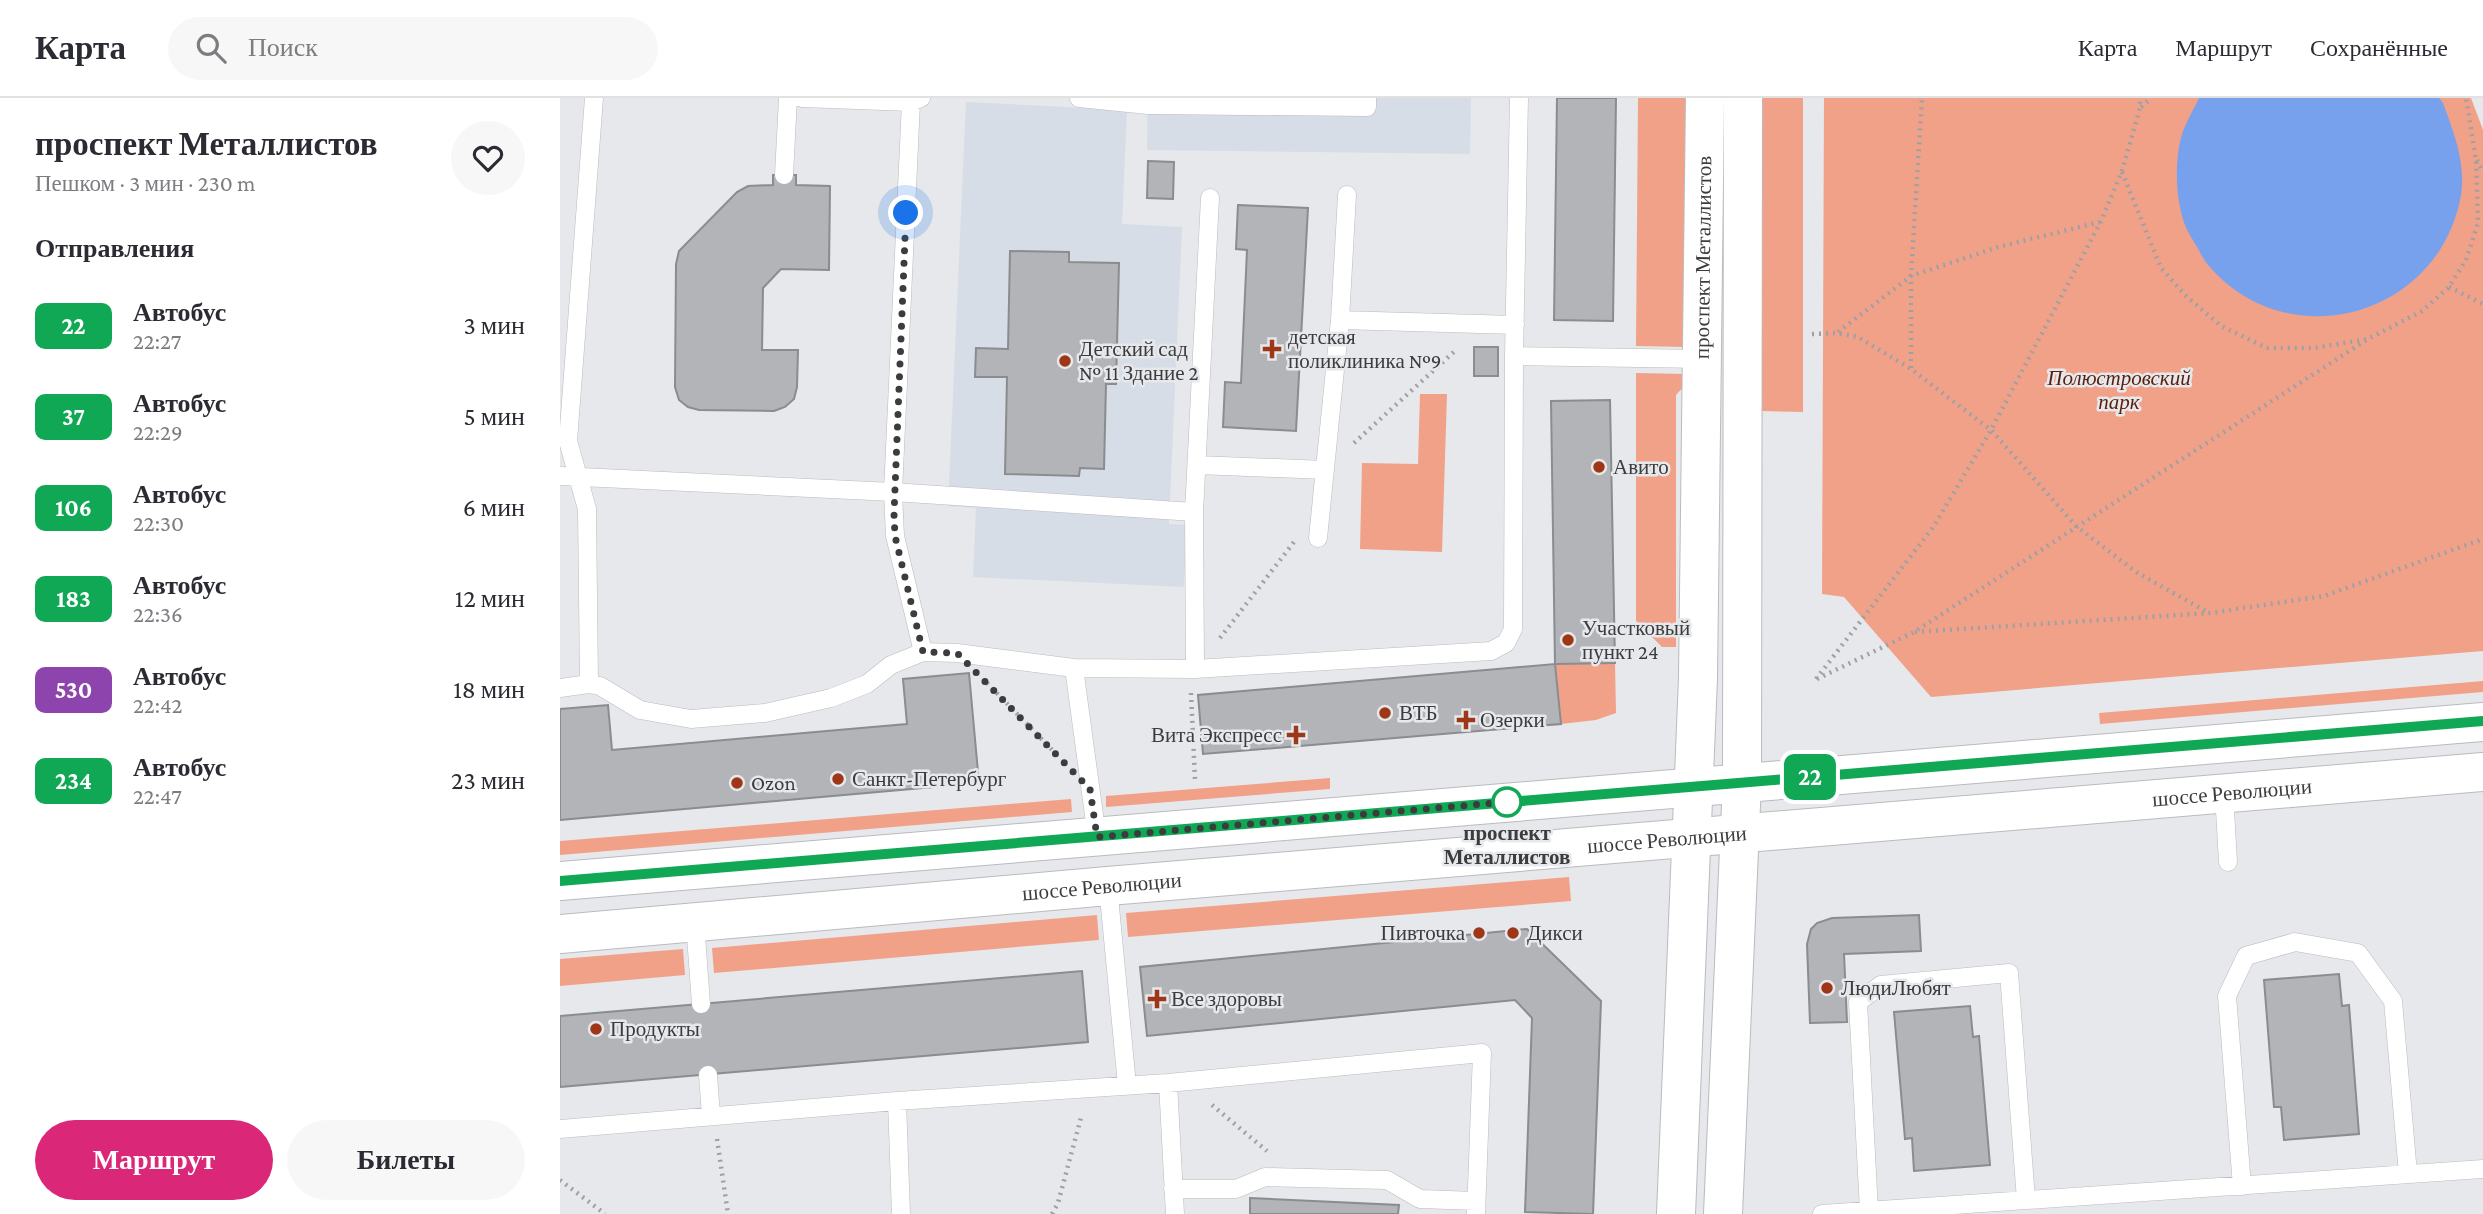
<!DOCTYPE html>
<html lang="ru">
<head>
<meta charset="utf-8">
<style>
  :root { --surface:#fff; --page:#f7f7f7; --text:#2b2b33; --muted:#7c7c81; --line:#e1e1e2; --accent:#db2777 }
  body { margin:0; font-family:"Crimson Pro",serif; background:var(--page); color:var(--text); height:100vh; display:flex; flex-direction:column; font-size:26px; white-space:nowrap }
  * { box-sizing:border-box; margin:0 }
  p { font-size:23px; color:var(--muted) }
  .icon { flex:none; width:38px; height:38px; fill:none; stroke:currentColor; stroke-width:2; stroke-linecap:round; stroke-linejoin:round }
  .map { position:relative; flex:1; overflow:hidden }
  .drawer { display:flex; flex-direction:column; background:var(--surface); width:560px }
  .drawer>* { flex:none }
  .badge { padding:0 14px; border-radius:10px; font-size:24px; line-height:46px }
  .you { position:absolute; width:35px; height:35px; margin:-18px; border:5px solid #fff; border-radius:50%; background:#1a73e8; box-shadow:0 0 0 10px #1a73e833 }
  .map>.badge { position:absolute; translate:-50% -50%; box-shadow:0 0 0 4px #fff }
  h2 { padding:0 35px; font-size:26px; line-height:63px }
  .round { display:grid; place-items:center; flex:none; width:74px; height:74px; border-radius:37px; background:var(--page) }
  .summary { display:flex; align-items:center; justify-content:space-between; height:119px; padding:0 35px }
  h1 { font-size:33px; font-weight:700; line-height:52px }
  .primary-button { display:flex; gap:14px; margin-top:auto; padding:14px 35px }
  .primary-button a { flex:1; height:80px; border-radius:42px; background:var(--accent); color:#fff; font-size:28px; font-weight:700; line-height:80px; text-align:center }
  .primary-button a+a { background:var(--page); color:var(--text) }
  ul { padding:0; list-style:none }
  li { display:flex; align-items:center; gap:21px; height:91px; padding:0 35px }
  li div { flex:1 }
  li b { display:block; font-size:26px }
  li em { font-style:normal }
  li .badge { min-width:77px; font-weight:700; text-align:center }
  header { display:flex; align-items:center; gap:42px; box-sizing:border-box; height:98px; padding:0 35px; background:var(--surface); border-bottom:2px solid var(--line) }
  header strong { font-size:33px }
  nav { display:flex; gap:38px; margin-inline-start:auto; font-size:24px }
  .search { width:490px; height:63px; background:var(--page); display:flex; align-items:center; gap:18px; box-sizing:border-box; padding:0 24px; border-radius:38px; color:var(--muted); font-size:26px }
  main { display:flex; flex:1; min-height:0 }
  .map>svg:first-child { display:block }
  .built { fill:#d7dde6 }
  .green { fill:#f2a189 }
  .water { fill:#77a1ed }
  .building { fill:#b3b4b7; stroke:#8a8c8f; stroke-width:2 }
  .lines { fill:none; stroke-linecap:round; stroke-linejoin:round }
  .service-casing { stroke:#babbbe; stroke-width:19 }
  .tertiary-casing { stroke:#babbbe; stroke-width:40 }
  .primary-casing { stroke:#babbbe; stroke-width:40 }
  .path { stroke:#9fa0a3; stroke-width:4.5; stroke-dasharray:2 5; stroke-linecap:butt }
  .service { stroke:#fff; stroke-width:18 }
  .tertiary { stroke:#fff; stroke-width:38 }
  .primary { stroke:#fff; stroke-width:38 }
  .line-casing { stroke:#fff; stroke-width:16 }
  .line { stroke:#10a855; stroke-width:10 }
  .walk { stroke:#3b3c3d; stroke-width:7; stroke-dasharray:0 12.6 }
  .poi-dot { fill:#9e3718; stroke:#e6e8eb; stroke-width:2.5 }
  .stop-dot { fill:#fff; stroke:#10a855; stroke-width:3.5 }
  .labels { text-anchor:middle; stroke-width:5; stroke-linejoin:round; paint-order:stroke }
  .street-label { font-size:21px; fill:#3b3c3d; stroke:#e6e8eb }
  .poi-label { font-size:21px; fill:#3b3c3d; stroke:#e6e8eb; text-anchor:start }
  .park-label { font-size:21px; font-style:italic; fill:#591e0d; stroke:#e6e8eb }
  .stop-label { font-size:21px; font-weight:bold; fill:#3b3c3d; stroke:#e6e8eb }
</style>
</head>
<body>
<header>
<strong>Карта</strong>
<div class="search"><svg class="icon" aria-label="search" viewBox="0 0 24 24"><circle cx="10" cy="10" r="6"/><path d="M15 15l6 6"/></svg>Поиск</div>
<nav><a>Карта</a><a>Маршрут</a><a>Сохранённые</a></nav>
</header>
<main>
<section class="drawer">
<div class="summary"><div><h1>проспект Металлистов</h1><p>Пешком · 3 мин · 230 m</p></div><a class="round"><svg class="icon" aria-label="heart" viewBox="0 0 24 24"><path d="M12 20l-8-8c-3-5 5-10 8-4 3-6 11-1 8 4z"/></svg></a></div>
<h2>Отправления</h2>
<ul>
<li><span class="badge" style="background:#10a855;color:#fff">22</span><div><b>Автобус</b><p>22:27</p></div><em>3 мин</em></li>
<li><span class="badge" style="background:#10a855;color:#fff">37</span><div><b>Автобус</b><p>22:29</p></div><em>5 мин</em></li>
<li><span class="badge" style="background:#10a855;color:#fff">106</span><div><b>Автобус</b><p>22:30</p></div><em>6 мин</em></li>
<li><span class="badge" style="background:#10a855;color:#fff">183</span><div><b>Автобус</b><p>22:36</p></div><em>12 мин</em></li>
<li><span class="badge" style="background:#8e44ad;color:#fff">530</span><div><b>Автобус</b><p>22:42</p></div><em>18 мин</em></li>
<li><span class="badge" style="background:#10a855;color:#fff">234</span><div><b>Автобус</b><p>22:47</p></div><em>23 мин</em></li>
</ul>
<div class="primary-button"><a>Маршрут</a><a>Билеты</a></div>
</section>
<div class="map">
<svg width="1923" height="1116" viewBox="0 0 1923 1116">
  <rect width="100%" height="100%" fill="#e6e8eb"/>
  <path class="built" d="M 588,0 L 911,0 L 910,56 L 587,52 Z
    M 406,4 L 567,12 L 562,126 L 622,129 L 609,426 L 627,427 L 624,489 L 413,479 L 416,410 L 388,408 Z"/>
  <path class="green" d="M 1078,0 L 1128,0 L 1126,249 L 1076,248 Z
    M 1202,0 L 1243,0 L 1243,314 L 1201,313 Z
    M 1264,0 L 1911,0 L 1923,32 L 1923,553 L 1371,599 L 1284,499 L 1262,496 Z
    M 1076,275 L 1126,276 L 1126,286 L 1116,297 L 1116,549 L 1102,549 L 1076,523 Z
    M 860,296 L 887,296 L 882,454 L 800,451 L 802,365 L 858,366 Z
    M 1055,565 L 1056,615 L 1036,622 L 1001,626 L 995,566 Z
    M 1923,583 L 1923,594 L 1540,626 L 1539,615 Z
    M 770,680 L 770,691 L 546,709 L 546,698 Z
    M 511,701 L 512,714 L 0,757 L 0,743 Z
    M 1009,779 L 1011,803 L 568,839 L 566,815 Z
    M 537,817 L 539,842 L 154,875 L 152,850 Z
    M 123,851 L 125,877 L 0,888 L 0,861 Z"/>
  <path class="water" d="M 1639,0 L 1879,0 L 1883,5 C 1894,35 1906,65 1901,97 C 1880,218 1729,261 1649,168 C 1643,162 1640,153 1635,146 C 1632,140 1627,133 1625,127 C 1615,101 1614,59 1623,33 C 1627,22 1634,11 1639,0 Z"/>
  <path class="building" d="M 997,0 L 1056,0 L 1053,223 L 994,222 Z
    M 588,63 L 614,64 L 613,101 L 587,100 Z
    M 213,77 L 236,77 L 236,87 L 270,88 L 269,172 L 221,171 L 203,190 L 202,252 L 238,252 L 237,289 L 234,301 L 225,309 L 214,313 L 139,312 L 128,309 L 119,302 L 115,289 L 116,166 L 119,153 L 177,94 L 188,88 L 213,87 Z
    M 678,107 L 748,110 L 736,333 L 663,329 L 665,284 L 681,285 L 687,152 L 676,151 Z
    M 450,153 L 509,154 L 509,164 L 559,165 L 556,286 L 546,286 L 544,371 L 520,370 L 519,378 L 445,376 L 447,279 L 415,279 L 416,250 L 448,251 Z
    M 914,249 L 938,249 L 938,278 L 914,278 Z
    M 1050,302 L 1055,565 L 995,566 L 991,303 Z
    M 995,566 L 1001,626 L 643,656 L 638,597 Z
    M 409,575 L 419,685 L 0,722 L 0,611 L 48,607 L 52,652 L 278,632 L 347,626 L 343,581 Z
    M 1359,817 L 1361,853 L 1284,856 L 1287,924 L 1250,925 L 1247,846 L 1251,831 L 1257,825 L 1272,820 Z
    M 967,831 L 1041,903 L 1033,1116 L 965,1114 L 972,920 L 955,902 L 587,938 L 580,869 Z
    M 522,873 L 528,944 L 0,989 L 0,918 Z
    M 1779,876 L 1782,908 L 1789,907 L 1799,1036 L 1724,1042 L 1721,1009 L 1714,1009 L 1704,882 Z
    M 1410,908 L 1413,939 L 1419,938 L 1430,1067 L 1354,1073 L 1352,1040 L 1345,1041 L 1334,914 Z
    M 690,1100 L 839,1107 L 838,1116 L 690,1116 Z"/>
  <g class="lines">
    <g class="service-casing">
      <path id="service" d="M 242,0 L 351,4 L 361,0
        M 519,0 L 588,7 L 807,9 L 807,0
        M 351,4 L 333,394 L 335,438 L 363,554
        M 224,77 L 228,0
        M 780,222 L 787,97
        M 954,258 L 1144,261
        M 637,367 L 765,372
        M 0,378 L 333,394 L 634,414
        M 758,440 L 780,222 L 955,227
        M 514,570 L 537,739
        M 635,571 L 634,414 L 650,100
        M 29,586 L 27,411 L 8,343 L 34,0
        M 0,590 L 29,586 L 40,588 L 80,612 L 131,621 L 205,615 L 271,600 L 307,586 L 331,567 L 363,554 L 397,555 L 514,570 L 635,571 L 931,553 L 946,545 L 953,531 L 954,258 L 959,0
        M 1664,695 L 1668,764
        M 548,788 L 567,987
        M 135,824 L 141,906
        M 148,977 L 151,1018
        M 608,985 L 615,1116
        M 337,1003 L 341,1116
        M 0,1031 L 337,1003 L 608,985 L 922,955 L 916,1116
        M 1682,1088 L 1667,898 L 1686,858 L 1735,844 L 1798,855 L 1833,903 L 1848,1076
        M 613,1091 L 676,1091 L 705,1079 L 827,1082 L 860,1101 L 916,1103
        M 1309,1113 L 1298,904 L 1321,887 L 1449,875 L 1466,1102
        M 1262,1116 L 1923,1071"/>
    </g>
    <g class="tertiary-casing">
      <g id="tertiary">
        <path id="s1" d="M 1116,1116 L 1138,580 L 1145,0"/>
        <path d="M 1163,1116 L 1182,684 L 1183,0"/>
      </g>
    </g>
    <g class="primary-casing">
      <g id="primary">
        <path d="M 0,783 L 1923,624"/>
        <path id="s2" d="M 0,836 L 548,788 L 1923,674"/>
      </g>
    </g>
    <path class="path" d="M 1581,9 L 1591,0
      M 1917,62 L 1923,74
      M 1562,74 L 1601,170 L 1625,197 L 1661,228 L 1707,250 L 1754,250 L 1808,241 L 1862,213 L 1889,189 L 1906,162 L 1918,125 L 1916,62 L 1906,0
      M 1889,189 L 1923,206
      M 1278,234 L 1351,178 L 1438,149 L 1540,124
      M 1252,236 L 1277,235 L 1298,239 L 1351,271 L 1431,332 L 1516,428 L 1576,474 L 1649,515
      M 1351,270 L 1351,178 L 1362,0
      M 794,345 L 896,252
      M 1355,534 L 1650,515 L 1764,498 L 1923,441
      M 660,540 L 734,444
      M 1256,581 L 1374,428 L 1431,332 L 1541,123 L 1562,73 L 1580,10 L 1580,0
      M 1257,581 L 1354,534 L 1808,241
      M 427,585 L 499,659
      M 631,595 L 635,682
      M 652,1007 L 707,1053
      M 157,1041 L 168,1116
      M 0,1082 L 45,1116
      M 492,1116 L 498,1105 L 522,1016"/>
    <use href="#service" class="service"/>
    <use href="#tertiary" class="tertiary"/>
    <use href="#primary" class="primary"/>
  </g>
  <g class="lines">
    <g class="line-casing">
      <path id="line" d="M 0,783 L 1923,623"/>
    </g>
    <use href="#line" class="line"/>
    <path class="walk" d="M 346,115 L 334,416 L 335,438 L 363,554 L 397,555 L 530,691 L 537,739 L 947,704"/>
  </g>
  <g class="poi-dot">
    <path d="M708.5 240.5h7v7h7v7h-7v7h-7v-7h-7v-7h7z"/>
    <circle cx="505" cy="263" r="7"/>
    <circle cx="1039" cy="369" r="7"/>
    <circle cx="1008" cy="542" r="7"/>
    <circle cx="825" cy="615" r="7"/>
    <path d="M902.5 611.5h7v7h7v7h-7v7h-7v-7h-7v-7h7z"/>
    <path d="M732.5 626.5h7v7h7v7h-7v7h-7v-7h-7v-7h7z"/>
    <circle cx="278" cy="681" r="7"/>
    <circle cx="177" cy="685" r="7"/>
    <circle cx="919" cy="835" r="7"/>
    <circle cx="953" cy="835" r="7"/>
    <circle cx="1267" cy="890" r="7"/>
    <path d="M593.5 890.5h7v7h7v7h-7v7h-7v-7h-7v-7h7z"/>
    <circle cx="36" cy="931" r="7"/>
  </g>
  <circle class="stop-dot" cx="947" cy="704" r="14"/>
  <g class="labels">
    <g class="street-label">
      <text dy="7" stroke="none"><textPath href="#s1" startOffset="957">проспект Металлистов</textPath></text>
      <text dy="7" stroke="none"><textPath href="#s2" startOffset="1678">шоссе Революции</textPath></text>
      <text dy="7" stroke="none"><textPath href="#s2" startOffset="1111">шоссе Революции</textPath></text>
      <text dy="7" stroke="none"><textPath href="#s2" startOffset="544">шоссе Революции</textPath></text>
    </g>
    <g class="poi-label">
      <text x="728" y="246">детская<tspan x="728" dy="24">поликлиника №9</tspan></text>
      <text x="519" y="258">Детский сад<tspan x="519" dy="24">№ 11 Здание 2</tspan></text>
      <text x="1053" y="376">Авито</text>
      <text x="1022" y="537">Участковый<tspan x="1022" dy="24">пункт 24</tspan></text>
      <text x="839" y="622">ВТБ</text>
      <text x="920" y="629">Озерки</text>
      <text x="722" y="644" text-anchor="end">Вита Экспресс</text>
      <text x="292" y="688">Санкт-Петербург</text>
      <text x="191" y="692">Ozon</text>
      <text x="905" y="842" text-anchor="end">Пивточка</text>
      <text x="967" y="842">Дикси</text>
      <text x="1281" y="897">ЛюдиЛюбят</text>
      <text x="611" y="908">Все здоровы</text>
      <text x="50" y="938">Продукты</text>
    </g>
    <g class="park-label">
      <text x="1559" y="287">Полюстровский<tspan x="1559" dy="24">парк</tspan></text>
    </g>
    <g class="stop-label">
      <text x="947" y="742">проспект<tspan x="947" dy="24">Металлистов</tspan></text>
    </g>
  </g>
</svg>
<div class="you" style="left:346px;top:115px"></div>
<b class="badge" style="left:1250px;top:679px;background:#10a855;color:#fff">22</b>
</div>
</main>
</body>
</html>
